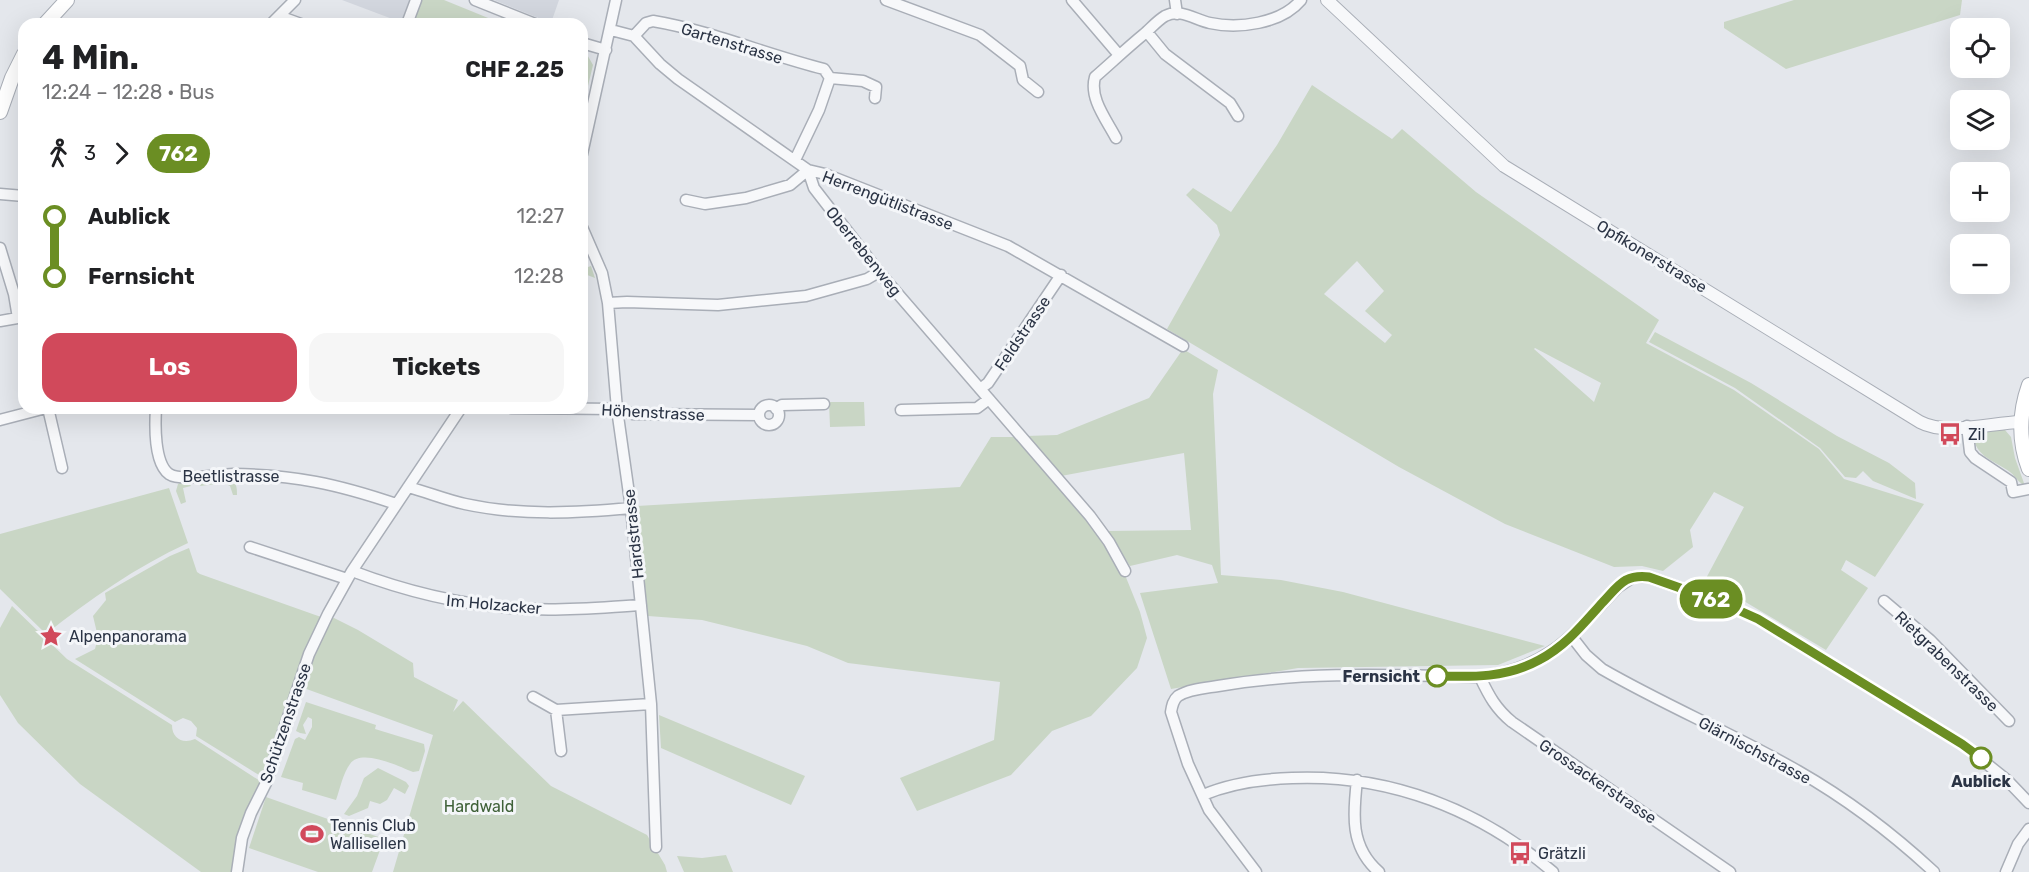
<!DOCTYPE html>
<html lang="de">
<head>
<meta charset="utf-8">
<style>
  :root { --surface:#fff; --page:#f6f6f6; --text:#202124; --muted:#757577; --accent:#d1495b }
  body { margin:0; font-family:Rubik,sans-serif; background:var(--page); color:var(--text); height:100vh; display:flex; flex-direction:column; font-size:22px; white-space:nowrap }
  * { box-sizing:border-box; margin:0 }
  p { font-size:20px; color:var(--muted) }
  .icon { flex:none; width:33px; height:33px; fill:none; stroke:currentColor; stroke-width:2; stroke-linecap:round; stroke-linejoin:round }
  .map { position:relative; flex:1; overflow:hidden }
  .sheet { position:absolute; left:18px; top:18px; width:570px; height:396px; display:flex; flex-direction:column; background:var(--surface); border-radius:18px; box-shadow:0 6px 24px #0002 }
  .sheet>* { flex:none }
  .badge { padding:0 12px; border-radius:20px; font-size:21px; line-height:39px }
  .controls { position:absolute; left:1950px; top:18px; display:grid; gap:12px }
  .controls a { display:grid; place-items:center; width:60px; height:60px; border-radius:12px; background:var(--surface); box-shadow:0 6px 24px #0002; font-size:30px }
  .map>.badge { position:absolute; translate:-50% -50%; box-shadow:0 0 0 3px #fff }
  .legs { display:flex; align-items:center; gap:9px; height:66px; padding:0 24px; font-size:20px }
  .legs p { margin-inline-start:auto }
  .head { display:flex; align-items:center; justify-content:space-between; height:102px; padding:0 24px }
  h1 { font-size:33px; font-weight:700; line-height:45px }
  .button { display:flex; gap:12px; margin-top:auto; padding:12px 24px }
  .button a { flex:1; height:69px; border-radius:18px; background:var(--accent); color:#fff; font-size:24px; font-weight:700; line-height:69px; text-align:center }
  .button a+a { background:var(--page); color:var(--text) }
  ul { padding:0 24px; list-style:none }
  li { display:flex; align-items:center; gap:21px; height:60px; font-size:22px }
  li i { display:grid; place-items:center; width:9px; height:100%; margin:0 8px; background:currentColor }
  li i::after { content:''; width:15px; height:15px; margin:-8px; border:4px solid; border-radius:50%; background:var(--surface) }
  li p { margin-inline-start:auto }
  li:first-child i { background:linear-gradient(#0000 50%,currentColor 0) }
  li:last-child i { background:linear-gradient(currentColor 50%,#0000 0) }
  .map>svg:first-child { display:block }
  .built { fill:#d2d6de }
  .green { fill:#c9d6c5; fill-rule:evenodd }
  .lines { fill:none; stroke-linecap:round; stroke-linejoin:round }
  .minor-casing { stroke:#a9aeb7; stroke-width:13 }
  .tertiary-casing { stroke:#a9aeb7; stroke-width:14 }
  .secondary-casing { stroke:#a9aeb7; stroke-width:16 }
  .minor { stroke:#f7f8fa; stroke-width:10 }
  .tertiary { stroke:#f7f8fa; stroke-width:12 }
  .secondary { stroke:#fff; stroke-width:14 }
  .line-1-casing { stroke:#fff; stroke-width:14 }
  .line-1 { stroke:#6b8e23; stroke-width:9 }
  .stop-1-dot { fill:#fff; stroke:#6b8e23; stroke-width:3 }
  .labels { text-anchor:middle; stroke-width:6; stroke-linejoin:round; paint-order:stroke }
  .street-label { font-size:16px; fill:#2b3445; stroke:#f4f6f9 }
  .poi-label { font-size:16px; fill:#2b3445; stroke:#f4f6f9; text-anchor:start }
  .stop-label { font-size:16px; font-weight:bold; fill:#2b3445; stroke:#f4f6f9; text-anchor:end }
  .park-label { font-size:16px; fill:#3f6138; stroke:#f4f6f9 }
</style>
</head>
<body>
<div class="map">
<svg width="2029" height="872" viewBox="0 0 2029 872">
  <rect width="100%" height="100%" fill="#e4e7ec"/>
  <path class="built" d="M 342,0 L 411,0 L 403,23 Z
    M 494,0 L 559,0 L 551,23 Z"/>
  <path class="green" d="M 421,0 L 444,0 L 498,22 L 501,17 L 518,24 L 412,24 Z
    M 1794,0 L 1962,0 L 1960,15 L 1786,69 L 1724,28 L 1724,22 Z
    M 582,50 L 585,51 L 593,65 L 582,111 Z
    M 1312,85 L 1392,139 L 1402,129 L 1476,192 L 1659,320 L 1646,343 L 1734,390 L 1819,449 L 1844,479 L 1924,504 L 1875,577 L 1846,560 L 1841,570 L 1868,588 L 1826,650 L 1732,594 L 1703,584 L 1744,507 L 1714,492 L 1690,530 L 1693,547 L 1663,571 L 1642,566 L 1614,567 L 1505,524 L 1399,467 L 1167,329 L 1220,235 L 1217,225 L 1186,195 L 1193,188 L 1231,212 L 1277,145 ZM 1357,261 L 1384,291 L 1365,311 L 1392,335 L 1385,343 L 1324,294 ZM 1535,348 L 1601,383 L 1594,402 L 1534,349 Z
    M 582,245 L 587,257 L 584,264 L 585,268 L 591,266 L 595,278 L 582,273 Z
    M 1655,332 L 1751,383 L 1837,436 L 1889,463 L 1915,483 L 1916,499 L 1873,481 L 1863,471 L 1856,478 L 1845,477 L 1820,448 L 1735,388 L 1649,342 Z
    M 1183,349 L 1218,370 L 1213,394 L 1221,575 L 1281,580 L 1343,592 L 1545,646 L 1498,665 L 1298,668 L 1171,689 L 1140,593 L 1218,583 L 1212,565 L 1177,555 L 1130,566 L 1107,531 L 1191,530 L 1184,453 L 1061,476 L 1026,436 L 1057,435 L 1149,398 Z
    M 829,402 L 864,402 L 865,426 L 830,427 Z
    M 1995,429 L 2005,430 L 2011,437 L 2015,458 L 2025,486 C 2018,482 2016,477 2010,472 C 1998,463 1980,458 1975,443 L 1981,433 Z
    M 991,437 L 1017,437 L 1085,514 L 1123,570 L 1140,612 L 1147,638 L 1137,668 L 1091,716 L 1052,731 L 1011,775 L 917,811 L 900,778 L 994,740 L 1000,682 L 848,663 L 807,646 L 702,620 L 648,616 L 637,506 L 960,487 Z
    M 228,479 C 237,482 237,487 237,495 L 233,495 L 230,486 L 224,483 L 200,486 L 202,482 Z
    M 184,481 L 189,483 L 191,486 L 183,488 L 186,502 L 181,504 L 176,491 L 178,484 Z
    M 169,488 L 188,543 C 136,567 90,599 46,634 L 0,589 L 0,534 Z
    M 189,548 L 197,572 L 200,574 L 321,617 L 265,775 L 259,775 L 196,736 L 197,728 L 191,721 L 183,718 L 175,722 L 75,659 L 95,649 L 98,637 L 93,616 L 106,600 L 105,593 L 170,556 Z
    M 12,606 L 67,659 L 172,725 C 172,739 183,744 195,739 L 260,781 L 234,872 L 201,872 L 80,784 L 18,723 L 0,695 L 0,628 Z
    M 332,617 L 358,630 L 413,663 L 414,677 L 458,700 L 453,712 L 463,701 L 551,786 L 647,835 L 665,865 L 667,872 L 393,872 L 433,735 L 301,687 L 312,658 Z
    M 306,702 L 376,725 L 375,729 L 424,744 L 425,751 L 419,771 L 413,772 C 398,766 361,748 350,764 C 343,773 340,789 336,800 L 302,790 L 303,783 L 281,777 L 295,739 L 299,737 L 305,740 L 312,727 L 312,719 L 308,717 L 303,725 L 306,734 L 300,733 L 296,731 Z
    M 659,715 L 805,776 L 791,805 L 661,748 Z
    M 378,768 L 406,782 L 409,786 L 405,794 L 394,788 L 387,800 L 380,804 L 370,801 L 368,808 L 349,816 L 344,814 L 357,796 L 364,778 Z
    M 266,797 L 384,839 L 372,872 L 318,872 L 249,848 Z
    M 726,855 L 733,872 L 684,872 L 677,856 L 702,858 Z"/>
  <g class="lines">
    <g class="minor-casing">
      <path id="minor" d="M 475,0 L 535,24
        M 886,0 L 980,35 L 1020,66 L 1023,80 L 1038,92
        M 1072,0 L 1119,55
        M 1175,0 L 1177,14
        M 279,16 L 301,24
        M 271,24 L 295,0
        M 407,24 L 416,0
        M 611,30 L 634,36 L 660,64 L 678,79 L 808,170 L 825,174 L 1008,246 L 1183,346
        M 1147,32 L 1165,54 L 1230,103 L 1238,116
        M 634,36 L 646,23 L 653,21 C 712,31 767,55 824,69 L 830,78 L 819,110 L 795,160
        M 582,43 L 606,50
        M 830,78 L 863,81 L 876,87 L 875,98
        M 1116,138 C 1106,119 1089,98 1095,77 C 1111,63 1127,48 1144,34 C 1150,29 1158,20 1165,16 C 1181,8 1195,20 1210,23 C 1238,29 1281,24 1301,0
        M 582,154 L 616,0
        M 808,170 L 814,188 L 879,272 L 1090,516 L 1109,542 L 1125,571
        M 0,194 L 24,196
        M 686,200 L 705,204 L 746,198 L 790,185 L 808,170
        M 582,227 L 602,273 L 608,303 L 617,409 L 631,508 L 651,704 L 656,847
        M 0,248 L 14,294 L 18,318
        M 608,303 L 627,302 L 718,305 L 806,296 L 867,279 L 879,272
        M 0,321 L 23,317
        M 980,389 L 988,383 L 1061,275
        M759 415a10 10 0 1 1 20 0a10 10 0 1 1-20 0Z
        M 48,408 L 62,468
        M 156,408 C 155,424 154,463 169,474 C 181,482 218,474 233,474 C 295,475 337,484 396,504
        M 511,408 L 617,409 L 633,414 L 759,415
        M 776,409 L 782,405 L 824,404
        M 901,410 L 977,408 L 989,399
        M 0,420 L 46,408
        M 1967,426 L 1970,452 L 1975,458 L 2011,482 L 2013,492 L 2029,489
        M 408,487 C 427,492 446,500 465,504 C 520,516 576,513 631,508
        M 250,547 L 347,579
        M 352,571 C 410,593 468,607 531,609 C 567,611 605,607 641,605
        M 1884,601 L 1930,640 L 2009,721
        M 1572,637 L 1586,655 L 1602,669 C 1666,706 1734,734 1798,771 C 1847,799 1892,833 1934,872
        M 1480,677 C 1489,696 1496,709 1512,722 L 1730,872
        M 533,697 L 556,710 L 651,704
        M 556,710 L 561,751
        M 1357,780 C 1353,815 1350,847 1379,872
        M 1203,795 C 1231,783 1262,779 1292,778 C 1389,774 1479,809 1553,872
        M 237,872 L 242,838 L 251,813 L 266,783 L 309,654 L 328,614 L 352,571 L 461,408
        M 1256,872 L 1209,810 L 1188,764 L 1171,712 C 1172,706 1173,700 1178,696 C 1189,689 1206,688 1218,686 C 1304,671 1393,675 1480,677 C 1551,667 1572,635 1618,587 L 1633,577 L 1649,577 L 1720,602 L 1758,619 L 1962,744 L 2007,780 L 2029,803
        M 2006,872 L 2018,844 L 2029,829"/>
    </g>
    <g class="tertiary-casing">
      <path id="tertiary" d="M 1327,0 L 1504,166 L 1920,422 C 1946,436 1991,423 2020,422"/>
    </g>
    <g class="secondary-casing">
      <path id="secondary" d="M 45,24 L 67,0
        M 0,112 L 12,78 L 24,54
        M 2029,385 C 2019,413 2018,440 2029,469"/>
    </g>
    <use href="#minor" class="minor"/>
    <use href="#tertiary" class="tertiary"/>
    <use href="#secondary" class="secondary"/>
  </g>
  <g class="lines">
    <g class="line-1-casing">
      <path id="line-1" d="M 1437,676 C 1473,677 1506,678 1539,660 C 1566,646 1583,624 1603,602 C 1610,595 1617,585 1626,580 C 1634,576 1641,576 1649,577 L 1720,602 L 1758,619 L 1962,744 L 1981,758"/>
    </g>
    <use href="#line-1" class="line-1"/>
  </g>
  <defs>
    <g id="bus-bare" transform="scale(1.8)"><path d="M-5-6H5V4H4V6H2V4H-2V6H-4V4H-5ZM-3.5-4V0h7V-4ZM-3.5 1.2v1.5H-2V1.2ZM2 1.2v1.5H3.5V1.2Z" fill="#d1495b" stroke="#f4f6f9" stroke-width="2.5" paint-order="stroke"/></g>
    <g id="sight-bare" transform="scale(1.8)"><path d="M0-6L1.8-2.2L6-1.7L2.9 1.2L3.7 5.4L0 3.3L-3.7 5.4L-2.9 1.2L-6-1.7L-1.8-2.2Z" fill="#d1495b" stroke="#f4f6f9" stroke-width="2.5" paint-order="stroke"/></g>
    <g id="stadium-bare" transform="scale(1.8)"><path d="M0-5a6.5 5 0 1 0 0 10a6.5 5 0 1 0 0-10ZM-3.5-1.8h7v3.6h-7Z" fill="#d1495b" stroke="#f4f6f9" stroke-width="2.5" paint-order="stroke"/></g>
  </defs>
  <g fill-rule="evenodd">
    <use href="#bus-bare" x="1950" y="434"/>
    <use href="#sight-bare" x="51" y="636"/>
    <use href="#stadium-bare" x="312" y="834"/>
    <use href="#bus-bare" x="1520" y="853"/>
  </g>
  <g class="stop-1-dot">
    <circle cx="1437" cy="676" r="10"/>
    <circle cx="1981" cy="758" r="10"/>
  </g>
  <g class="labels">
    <g class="street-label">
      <text transform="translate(732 43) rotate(17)" y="6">Gartenstrasse</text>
      <text transform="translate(888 200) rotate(21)" y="6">Herrengütlistrasse</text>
      <text transform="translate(864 251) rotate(51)" y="6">Oberrebenweg</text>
      <text transform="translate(1652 256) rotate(31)" y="6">Opfikonerstrasse</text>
      <text transform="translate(1022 333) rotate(-56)" y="6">Feldstrasse</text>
      <text transform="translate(653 412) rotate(3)" y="6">Höhenstrasse</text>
      <text x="231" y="482">Beetlistrasse</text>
      <text transform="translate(633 534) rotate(-96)" y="6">Hardstrasse</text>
      <text transform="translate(494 604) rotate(5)" y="6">Im Holzacker</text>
      <text transform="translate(1947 661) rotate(44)" y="6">Rietgrabenstrasse</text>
      <text transform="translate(285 723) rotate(-71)" y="6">Schützenstrasse</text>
      <text transform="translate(1755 750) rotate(28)" y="6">Glärnischstrasse</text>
      <text transform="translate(1598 781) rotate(34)" y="6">Grossackerstrasse</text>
    </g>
    <g class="poi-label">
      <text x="1968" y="440">Zil</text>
      <text x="69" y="642">Alpenpanorama</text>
      <text x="330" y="831">Tennis Club<tspan x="330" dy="18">Wallisellen</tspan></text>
      <text x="1538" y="859">Grätzli</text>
    </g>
    <g class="stop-label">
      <text x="1420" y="682">Fernsicht</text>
      <text x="1981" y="787" text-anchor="middle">Aublick</text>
    </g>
    <g class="park-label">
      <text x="479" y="812">Hardwald</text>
    </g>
  </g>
</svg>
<div class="controls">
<a><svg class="icon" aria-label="locate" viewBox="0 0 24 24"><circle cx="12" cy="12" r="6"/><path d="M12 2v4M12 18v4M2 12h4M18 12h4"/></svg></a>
<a><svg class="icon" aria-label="layers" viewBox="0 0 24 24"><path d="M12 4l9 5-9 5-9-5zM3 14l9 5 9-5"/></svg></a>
<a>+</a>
<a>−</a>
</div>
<b class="badge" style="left:1711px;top:599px;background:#6b8e23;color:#fff">762</b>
<section class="sheet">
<div class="head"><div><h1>4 Min.</h1><p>12:24 – 12:28 · Bus</p></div><b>CHF 2.25</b></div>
<div class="legs"><svg class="icon" aria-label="walk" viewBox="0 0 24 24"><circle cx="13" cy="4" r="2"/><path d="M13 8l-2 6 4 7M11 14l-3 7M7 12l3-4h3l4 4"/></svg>3<svg class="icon" aria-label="forward" viewBox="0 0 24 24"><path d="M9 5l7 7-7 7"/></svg><b class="badge" style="background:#6b8e23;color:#fff">762</b></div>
<ul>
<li><i style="color:#6b8e23"></i><b>Aublick</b><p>12:27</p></li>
<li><i style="color:#6b8e23"></i><b>Fernsicht</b><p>12:28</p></li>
</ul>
<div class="button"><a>Los</a><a>Tickets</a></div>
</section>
</div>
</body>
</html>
